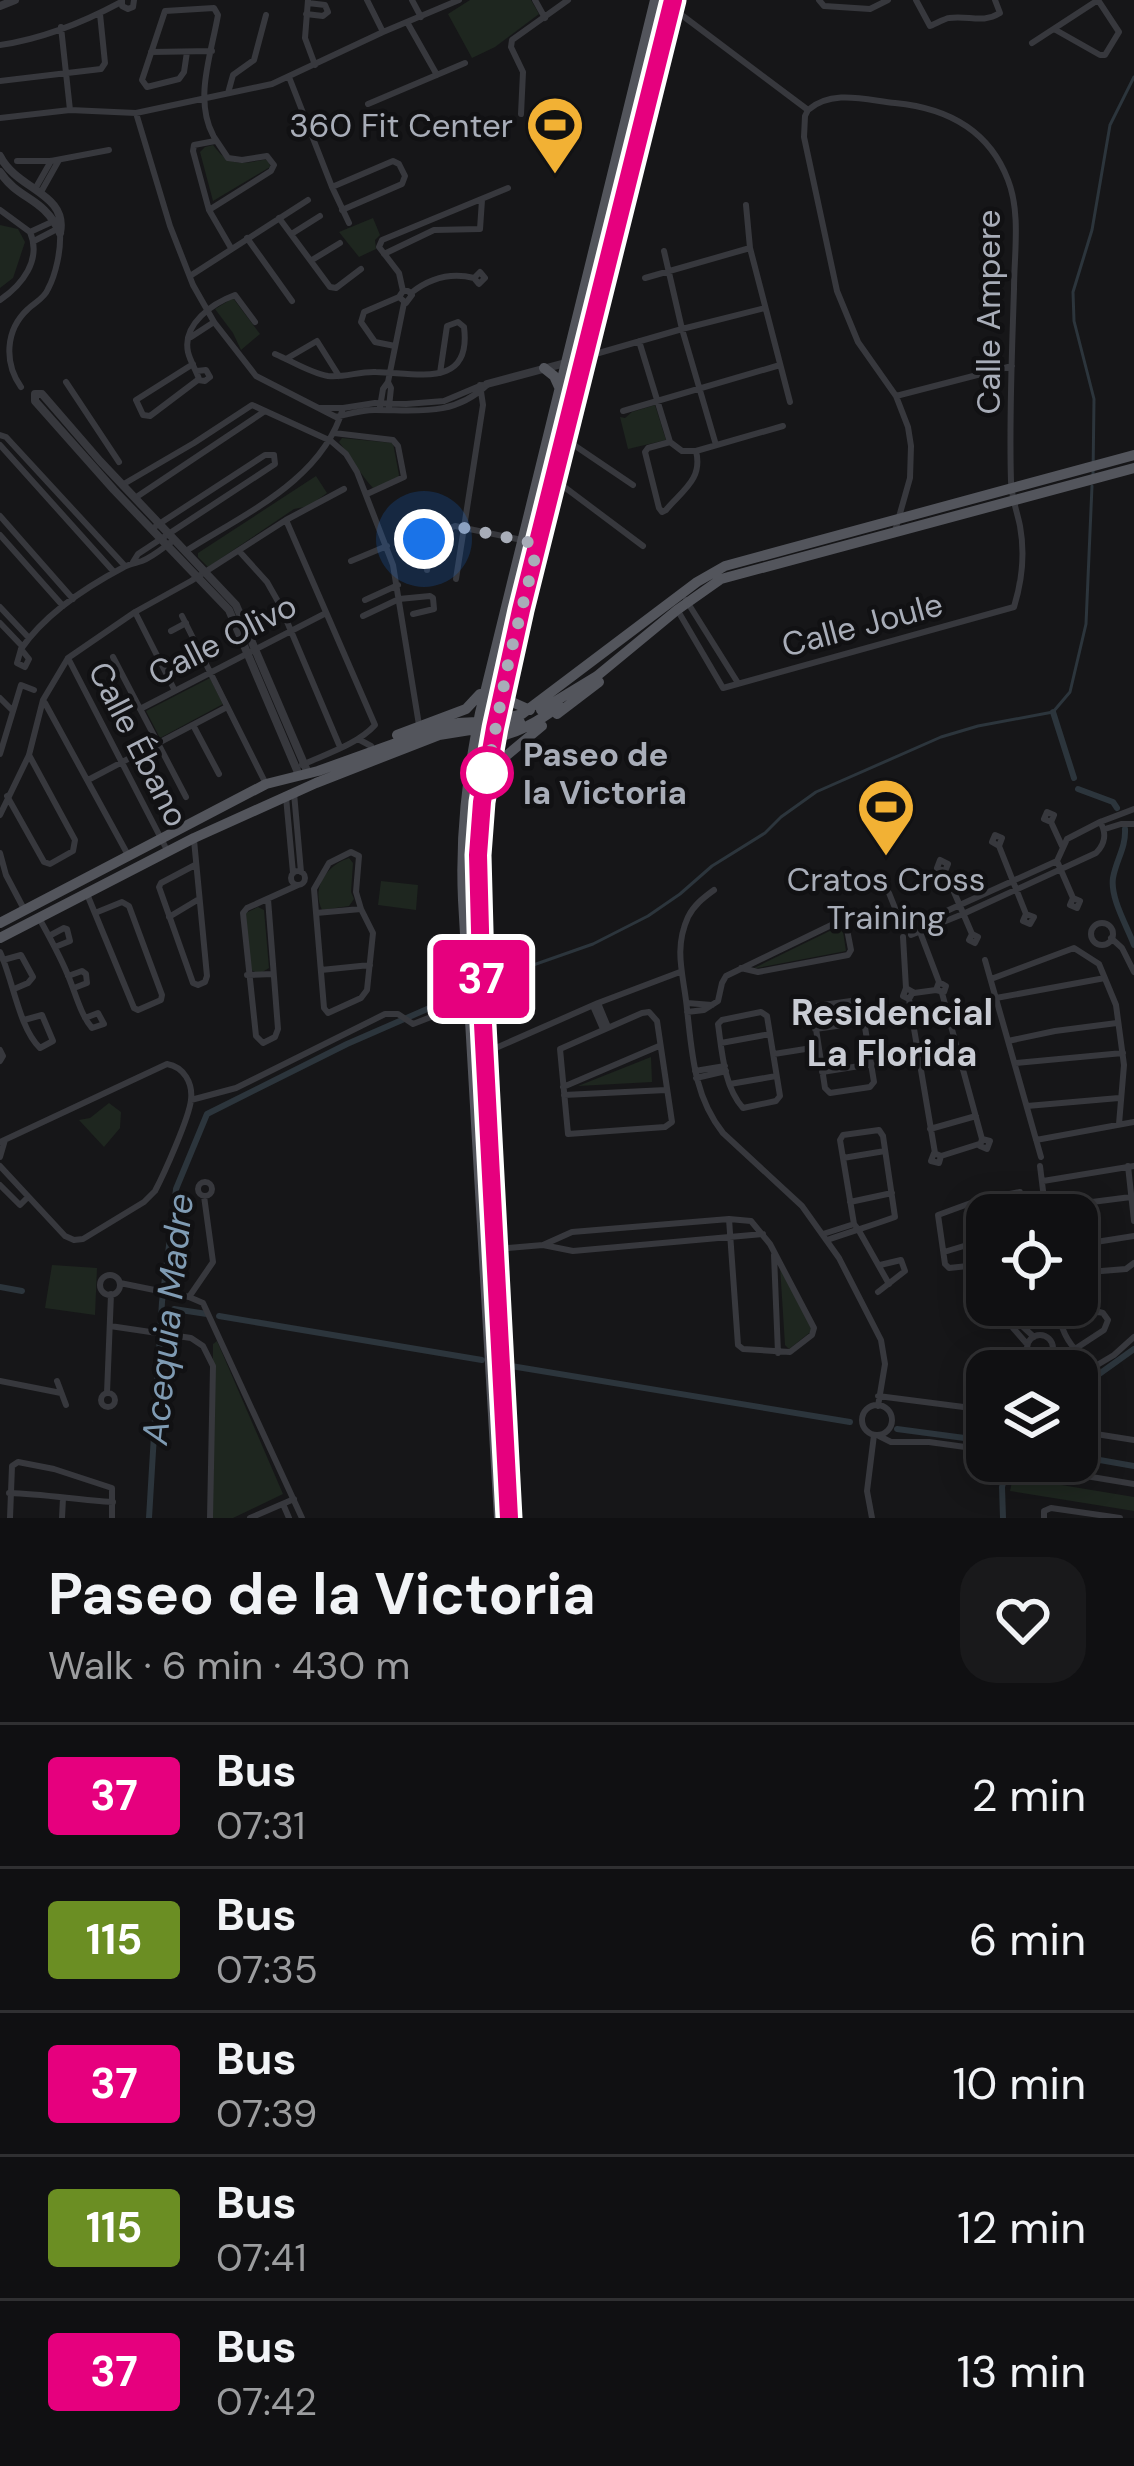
<!DOCTYPE html>
<html lang="en">
<head>
<meta charset="utf-8">
<style>
  :root { --surface:#101012; --page:#19191b; --text:#f1f3f6; --muted:#9c9d9f; --line:#303032 }
  body { margin:0; font-family:"DM Sans",sans-serif; background:var(--page); color:var(--text); height:100vh; display:flex; flex-direction:column; font-size:45px; white-space:nowrap }
  * { box-sizing:border-box; margin:0 }
  p { font-size:39px; color:var(--muted) }
  .icon { flex:none; width:66px; height:66px; fill:none; stroke:currentColor; stroke-width:2; stroke-linecap:round; stroke-linejoin:round }
  .map { position:relative; height:1518px; overflow:hidden }
  .panel { display:flex; flex-direction:column; background:var(--surface); flex:1 }
  .panel>* { flex:none }
  .badge { padding:0 24px; border-radius:9px; font-size:42px; line-height:78px }
  .tools { position:absolute; left:966px; top:1194px; display:grid; gap:24px }
  .tools a { display:grid; place-items:center; width:132px; height:132px; border-radius:24px; background:var(--surface); box-shadow:0 6px 30px #0003,0 0 0 3px var(--line); font-size:60px }
  .you { position:absolute; width:60px; height:60px; margin:-30px; border:9px solid #fff; border-radius:50%; background:#1a73e8; box-shadow:0 0 0 18px #1a73e833 }
  .map>.badge { position:absolute; translate:-50% -50%; box-shadow:0 0 0 6px #fff }
  .round { display:grid; place-items:center; flex:none; width:126px; height:126px; border-radius:36px; background:var(--page) }
  .headline { display:flex; align-items:center; justify-content:space-between; height:204px; padding:0 48px }
  h1 { font-size:57px; font-weight:700; line-height:90px }
  ul { padding:0; list-style:none }
  li { display:flex; align-items:center; gap:36px; height:144px; padding:0 48px; border-top:3px solid var(--line) }
  li div { flex:1 }
  li b { display:block; font-size:45px }
  li em { font-style:normal }
  li .badge { min-width:132px; font-weight:700; text-align:center }
  .map>svg:first-child { display:block }
  .green { fill:#1e261f }
  .lines { fill:none; stroke-linecap:round; stroke-linejoin:round }
  .stream { stroke:#2c353c; stroke-width:3 }
  .canal { stroke:#2c353c; stroke-width:6 }
  .minor { stroke:#37383d; stroke-width:6 }
  .tertiary { stroke:#37383d; stroke-width:8 }
  .primary { stroke:#53555c; stroke-width:10 }
  .line-casing { stroke:#fff; stroke-width:27 }
  .line { stroke:#e6007e; stroke-width:18 }
  .walk { stroke:#a8adb8; stroke-width:12; stroke-dasharray:0 21.6 }
  .stop-dot { fill:#fff; stroke:#e6007e; stroke-width:6 }
  .labels { text-anchor:middle; stroke-width:9; stroke-linejoin:round; paint-order:stroke }
  .poi-label { font-size:33px; fill:#a8adb8; stroke:#111113; text-anchor:end }
  .street-label { font-size:33px; fill:#a8adb8; stroke:#111113 }
  .stop-label { font-size:33px; font-weight:bold; fill:#a8adb8; stroke:#111113; text-anchor:start }
  .neighbourhood-label { font-size:36px; font-weight:bold; fill:#c9ccd4; stroke:#111113 }
  .water-label { font-size:36px; font-style:italic; fill:#7f9bb3; stroke:#111113 }
</style>
</head>
<body>
<div class="map">
<svg width="1134" height="1518" viewBox="0 0 1134 1518">
  <rect width="100%" height="100%" fill="#161618"/>
  <path class="green" d="M 470,0 L 531,0 L 539,14 L 495,47 L 472,58 L 448,14 Z
    M 213,145 C 231,169 242,163 269,159 L 270,167 L 213,201 L 200,152 L 205,147 Z
    M 373,218 L 380,235 L 375,240 L 376,249 L 359,257 L 339,232 Z
    M 0,225 L 18,229 L 25,242 L 13,278 L 0,288 Z
    M 233,298 L 260,334 L 241,350 L 233,333 L 215,309 Z
    M 655,405 L 666,440 L 628,449 L 620,417 L 625,418 L 632,412 Z
    M 342,438 L 393,443 L 399,475 L 397,479 L 373,488 C 361,475 351,457 339,442 Z
    M 316,476 L 327,493 L 309,506 L 294,509 L 208,567 L 198,557 L 198,553 Z
    M 210,678 L 223,704 L 160,738 L 146,711 Z
    M 349,858 L 353,863 L 351,892 L 354,899 L 349,906 L 322,910 C 311,888 327,865 349,858 Z
    M 381,881 L 418,885 L 416,910 L 378,905 Z
    M 258,907 L 264,910 L 269,968 L 259,974 L 251,970 L 244,914 Z
    M 842,925 L 846,951 L 752,969 Z
    M 651,1057 L 652,1082 L 578,1086 Z
    M 109,1103 L 121,1112 L 120,1128 L 104,1147 L 79,1120 L 90,1118 Z
    M 52,1265 L 97,1268 L 95,1315 L 45,1308 Z
    M 780,1266 L 813,1330 L 789,1349 L 785,1345 Z
    M 217,1341 L 283,1494 L 233,1518 L 213,1518 L 213,1344 Z
    M 1013,1477 L 1134,1497 L 1134,1511 L 1010,1491 Z"/>
  <g class="lines">
    <path class="stream" d="M 1093,476 L 1094,399 L 1074,321 L 1073,292 L 1092,230 L 1110,125 L 1134,77
      M 496,978 L 593,944 L 648,916 L 680,894 L 712,866 L 765,833 L 781,817 L 816,792 L 941,737 L 978,726 L 1053,712 L 1070,692 L 1086,624 L 1092,486"/>
    <path class="canal" d="M 1053,712 L 1074,778
      M 1078,789 L 1113,802 L 1117,808
      M 1125,829 C 1126,848 1116,860 1113,878 C 1110,898 1127,926 1134,945
      M 0,1287 L 22,1291
      M 174,1309 L 207,1314
      M 219,1316 L 482,1360
      M 511,1366 L 850,1422
      M 1077,1384 L 1088,1382 L 1134,1349
      M 897,1429 L 987,1441
      M 1077,1456 L 1134,1466
      M 149,1518 L 162,1302 L 176,1189 L 207,1114 L 347,1044 L 457,996
      M 1003,1518 L 1002,1487 L 1009,1461"/>
    <path class="minor" d="M 122,0 L 122,6 L 128,9 L 133,7 L 134,0
      M 308,0 L 305,38 L 315,65
      M 367,0 L 383,32
      M 412,0 L 421,17
      M 535,0 L 545,18
      M 819,0 L 824,6 L 870,9 L 888,0
      M 916,0 L 930,26 C 933,25 946,18 949,18 C 969,15 982,24 1000,13 L 995,0
      M 653,5 L 671,9 L 683,16 L 808,110
      M 306,14 L 323,16 L 328,12 L 325,5 L 308,3
      M 407,22 L 437,75
      M 61,27 L 70,110
      M 1054,29 L 1100,55 L 1105,55 L 1119,32 L 1098,0
      M 1032,43 L 1098,0
      M 0,45 C 41,39 84,22 121,2
      M 151,52 L 212,51
      M 187,52 L 184,72 L 179,79 L 147,87 L 142,80 L 165,11 L 214,8 L 218,15 C 211,55 194,99 213,135
      M 289,77 L 332,187 L 349,223
      M 0,81 L 101,69 L 105,63 L 100,14
      M 228,93 L 233,75 L 254,60 L 266,15
      M 368,104 L 465,63
      M 808,110 L 805,116 L 804,137 L 837,291 L 858,342 L 896,396 L 908,427 L 911,446 L 910,478 L 895,531
      M 136,113 L 170,226 L 193,285 L 214,322 L 256,376 L 336,417 C 349,414 361,410 375,410 C 417,410 453,417 487,385
      M 521,114 L 523,72 L 511,47 L 512,40 L 568,0
      M 0,118 L 70,110 L 136,113 L 272,84 L 383,32 L 459,0
      M 215,141 L 194,145 L 193,151 L 209,210 L 231,248
      M 17,161 L 51,161 L 109,150
      M 332,187 L 393,161 L 399,164 L 405,176 L 402,184 L 342,210
      M 35,189 L 51,161
      M 41,192 L 59,160
      M 746,205 L 750,248 L 790,402
      M 0,210 L 30,232
      M 209,210 L 271,171 L 274,165 L 267,156 L 242,160 L 228,158 L 214,137
      M 279,218 L 330,287 L 336,288 L 361,269
      M 30,232 L 54,221
      M 293,233 L 320,216
      M 247,238 L 292,301
      M 34,241 L 57,229
      M 664,251 L 682,329 L 716,445
      M 384,254 L 434,230 L 480,229 L 482,200
      M 312,260 L 340,243
      M 480,272 L 485,278 L 479,284 L 474,278 Z
      M 190,276 L 308,200
      M 645,278 L 750,248
      M 403,291 L 399,273 L 379,247 L 382,240 L 508,188
      M 411,293 C 430,278 450,272 474,278
      M 0,300 C 22,285 42,260 30,232
      M 191,337 L 214,322
      M 639,341 L 670,442
      M 395,346 L 375,342 L 361,322 L 364,312 L 399,297 L 403,291 L 408,291 L 412,295 L 406,303 L 399,297
      M 275,354 C 292,361 310,373 328,376 C 344,378 360,371 376,372 C 417,373 472,389 464,327 L 458,322 L 447,326 L 440,373
      M 585,357 L 682,329 L 765,308
      M 286,359 L 317,341 L 339,376
      M 193,364 L 136,400 L 143,415 L 150,416 L 199,379 C 196,370 190,361 188,352 C 182,324 213,303 235,295 L 255,322
      M 197,371 L 206,370 L 210,377 L 205,381 L 198,380
      M 66,382 L 119,462
      M 21,387 C 4,363 5,330 28,309 C 35,302 44,299 48,289 C 56,274 61,250 60,233
      M 896,396 L 1012,366
      M 380,407 L 383,389 L 388,382
      M 389,407 L 391,388 L 388,382 L 404,303
      M 320,408 L 343,408 L 375,403 L 406,404 L 444,401 L 482,385
      M 623,411 L 780,365
      M 334,433 L 393,440 L 398,446 L 404,477 L 367,494
      M 0,435 L 6,437 L 125,566
      M 565,439 L 633,485
      M 670,442 L 648,448 L 645,452 L 659,508 L 662,512 L 666,510 C 683,490 703,479 696,451
      M 670,442 L 682,451 L 696,451 L 783,426
      M 0,445 L 114,572
      M 555,480 L 643,546
      M 122,485 L 194,443 L 252,405 L 331,441 L 346,454 L 357,472 L 393,565 L 419,725
      M 135,498 L 265,411
      M 415,515 L 427,553 L 427,570
      M 0,516 L 73,599
      M 286,520 L 375,725 C 358,744 326,754 302,765
      M 156,526 L 265,455 L 274,455
      M 0,535 L 63,606
      M 407,547 L 455,526 L 522,540
      M 186,551 C 244,514 323,480 343,408
      M 239,551 L 267,582 L 280,605 L 340,747
      M 351,561 L 387,546
      M 133,562 L 138,554 L 275,464 L 274,455
      M 456,579 L 483,405 L 480,385
      M 365,600 L 398,585
      M 686,600 L 738,683
      M 0,607 L 29,638
      M 678,611 L 723,688 L 1014,607 C 1022,581 1025,553 1020,526 C 1017,511 1011,496 1011,481 C 1009,417 1012,353 1014,289 C 1014,255 1021,213 1008,180 C 989,130 947,108 895,103 C 866,100 832,89 808,110
      M 135,612 L 174,689
      M 182,616 L 266,784
      M 363,616 L 399,599 L 430,596 L 433,598 L 434,609 L 413,614
      M 0,623 L 22,646
      M 171,631 L 186,623
      M 21,649 C 45,614 86,587 124,567 C 129,564 136,563 142,561 C 153,557 164,547 174,540
      M 21,649 L 29,659 L 25,667
      M 21,649 L 17,663 L 25,667
      M 113,657 L 186,797
      M 68,658 L 168,852
      M 0,698 L 12,710
      M 45,703 L 128,855
      M 140,709 L 326,613
      M 193,725 L 219,774
      M 358,739 L 371,746
      M 0,754 L 21,685 L 34,690
      M 88,780 L 227,707
      M 294,793 L 301,872
      M 7,796 L 44,862 L 50,864 L 73,851 L 75,840 L 29,755
      M 286,797 L 293,873
      M 0,815 L 29,755 L 43,700 L 68,658 L 135,612 L 191,581 L 286,520 L 344,489
      M 1051,822 L 1044,819 L 1047,812 L 1054,815 L 1051,822 L 1062,846
      M 1105,829 L 1121,824 L 1134,824
      M 194,840 L 207,976 L 205,982 L 198,985 L 193,983 L 159,887 L 161,883 L 195,865
      M 999,846 L 1002,838 L 995,835 L 992,842 L 999,846 L 1026,914
      M 351,852 L 359,856 L 356,892 L 361,909 L 373,933 L 367,990 L 361,998 L 328,1013 L 324,1008 L 314,889 L 329,863 Z
      M 0,853 L 6,875 L 25,911
      M 1057,861 L 1073,898
      M 945,871 L 948,864 L 940,860 L 937,868 L 945,871 L 972,934
      M291 878a7 7 0 1 1 14 0a7 7 0 1 1-14 0Z
      M 714,890 C 703,898 694,905 688,917 C 673,950 684,976 687,1009 C 692,1053 694,1097 723,1133 L 802,1206 L 839,1258 L 881,1340 L 885,1364 L 878,1406
      M 889,893 L 903,928
      M 87,894 L 134,1008 L 138,1010 L 161,1000 L 162,995 L 129,906 L 122,902 L 95,913
      M 1073,898 L 1080,901 L 1077,908 L 1070,905 Z
      M 268,899 L 278,1029 L 275,1037 L 263,1043 L 256,1036 L 243,913 L 247,908 L 298,885
      M 316,913 L 361,909
      M 1026,914 L 1034,917 L 1030,924 L 1023,921 Z
      M 169,917 L 199,899
      M 39,918 C 49,936 59,954 67,973 C 75,991 80,1014 92,1028 L 104,1024 L 98,1013 L 85,1018
      M1091 934a11 11 0 1 1 22 0a11 11 0 1 1-22 0Z
      M 909,928 L 1057,861 L 1067,839 L 1100,822 L 1134,809
      M 920,932 L 939,982
      M 972,934 L 978,937 L 975,943 L 969,940 Z
      M 911,935 L 963,914 L 1096,853 C 1105,844 1107,833 1100,822
      M 49,936 L 64,928 L 67,929 L 70,941 L 55,947
      M 903,937 L 906,988
      M 1111,938 L 1122,948 L 1134,972
      M 0,952 C 13,980 19,1028 40,1048 L 53,1041 L 42,1015 L 24,1020
      M 3,960 L 21,955 L 33,977 L 28,983 L 14,989
      M 985,960 L 1041,1157
      M 741,968 L 758,972 L 848,955 L 851,950 L 845,919
      M 321,970 L 370,965
      M 247,975 L 273,974
      M 68,976 L 82,971 L 86,974 L 87,983 L 74,988
      M 991,979 L 1074,948 L 1099,964 L 1116,1005 L 1124,1065 L 1119,1124
      M 939,982 L 946,986 L 944,992 L 936,990 Z
      M 906,988 L 913,992 L 909,999 L 903,996 Z
      M 914,993 L 936,990
      M 942,993 L 982,1139
      M 996,998 L 1105,978
      M 909,999 L 935,1153
      M 858,1000 L 861,1003 L 874,1082 L 870,1087 L 830,1093 L 825,1088 L 813,1009 L 816,1006 Z
      M 598,1003 L 608,1027
      M 687,1003 L 712,1005
      M 593,1006 L 603,1029
      M 649,1012 L 657,1021 L 672,1122 L 665,1127 L 568,1134 L 560,1049 L 642,1013 Z
      M 687,1012 L 704,1010 L 718,1001 L 722,983 L 726,976 L 854,914
      M 761,1012 L 767,1016 L 780,1096 L 776,1101 L 743,1108 C 724,1087 722,1052 718,1024 L 722,1020 Z
      M 815,1029 L 865,1022
      M 1008,1041 L 1055,1031 L 1117,1023
      M 721,1043 L 770,1034
      M 0,1050 L 3,1056 L 0,1061
      M 774,1054 L 818,1047
      M 473,1058 L 598,1003 L 680,972
      M 1015,1063 L 1123,1053
      M 695,1071 L 725,1066
      M 822,1072 L 872,1064
      M 696,1078 L 726,1071
      M 730,1084 L 776,1076
      M 563,1087 L 659,1046
      M 564,1095 L 666,1090
      M 191,1100 L 236,1088 L 385,1014 L 398,1014 L 413,1024 L 467,1003
      M 1027,1106 L 1119,1098
      M 930,1129 L 976,1116
      M 982,1139 L 990,1141 L 987,1149 L 980,1146 Z
      M 1036,1140 L 1134,1122
      M 0,1142 L 167,1064 C 184,1067 193,1083 191,1100 C 189,1118 164,1174 155,1191 L 144,1202 L 83,1239 L 74,1240 L 65,1236 L 0,1166
      M 934,1153 L 941,1156 L 939,1163 L 931,1161 Z
      M 941,1156 L 979,1144
      M 0,1157 L 5,1140
      M 843,1158 L 885,1151
      M 1040,1166 L 1046,1215
      M 1128,1166 L 1134,1221
      M 1043,1181 L 1134,1166
      M198 1189a7 7 0 1 1 14 0a7 7 0 1 1-14 0Z
      M 0,1185 L 20,1205 L 27,1198
      M 1002,1194 L 1005,1215
      M 850,1202 L 892,1193
      M 1045,1208 L 1131,1197
      M 823,1234 L 854,1224
      M 827,1240 C 850,1232 873,1225 895,1217 L 883,1136 L 879,1130 L 843,1135 L 840,1140 L 854,1224 L 858,1229 L 889,1284
      M 543,1245 L 572,1232 L 729,1219 L 751,1221 L 770,1244 L 814,1328 L 812,1335 L 790,1352 L 743,1349 L 738,1345 L 729,1219
      M 1077,1245 L 1134,1236
      M 483,1250 L 543,1245 L 573,1251 L 763,1234
      M 944,1252 L 987,1239
      M 774,1255 L 778,1353
      M 987,1264 L 949,1268 L 945,1264 L 938,1215 L 979,1200 L 1020,1192
      M 1077,1273 L 1126,1269 L 1134,1263
      M100 1285a10 10 0 1 1 20 0a10 10 0 1 1-20 0Z
      M 120,1283 L 189,1297 L 203,1303 L 302,1518
      M 878,1292 L 905,1271 L 901,1260 L 880,1265
      M 189,1297 L 213,1262 L 204,1196
      M 1009,1305 L 1013,1328 L 1027,1344
      M 1016,1305 L 1021,1325 L 1034,1337
      M 1057,1305 C 1060,1322 1063,1336 1075,1349 L 1104,1330 L 1108,1320 L 1103,1313 L 1099,1312 L 1059,1316
      M 110,1326 L 191,1338 L 203,1346 L 213,1366 L 210,1518
      M1027 1348a13 13 0 1 1 26 0a13 13 0 1 1-26 0Z
      M 1047,1371 L 1055,1371
      M 1077,1377 L 1114,1355 L 1134,1337
      M 0,1381 L 61,1393
      M 57,1381 L 66,1405
      M 107,1393 L 111,1294
      M101 1400a7 7 0 1 1 14 0a7 7 0 1 1-14 0Z
      M 878,1396 L 987,1410
      M862 1420a15 15 0 1 1 30 0a15 15 0 1 1-30 0Z
      M 1077,1431 L 1134,1440
      M 879,1436 L 891,1442 L 929,1442 L 987,1450
      M 1023,1461 L 1038,1468 L 1134,1484
      M 9,1493 C 44,1494 78,1500 113,1502
      M 283,1504 L 289,1518
      M 10,1518 L 12,1466 L 18,1462 L 54,1469 L 112,1488 L 112,1518
      M 62,1518 L 63,1498
      M 250,1518 L 294,1499
      M 872,1518 L 867,1491 L 874,1435
      M 1044,1518 L 1044,1511 L 1051,1508 L 1120,1518"/>
    <path class="tertiary" d="M 0,6 L 15,0
      M 0,156 C 17,190 68,193 60,233
      M 0,172 C 19,201 43,196 60,233
      M 487,384 L 584,358
      M 35,394 L 42,394 L 100,461 L 236,605 L 308,773
      M 35,394 L 35,401 L 114,490 L 229,610 L 299,775"/>
    <path class="primary" d="M 544,368 L 554,376 L 559,387
      M 504,688 L 512,702 L 530,710
      M 541,710 L 597,676 L 677,610 L 721,579 L 1134,468
      M 557,714 L 599,682
      M 397,735 L 466,709 L 480,694
      M 490,739 C 517,733 537,723 559,706
      M 489,788 L 506,756 L 542,726
      M 0,923 L 266,784 L 318,771 L 438,728 L 458,723 L 496,721 L 522,714 L 697,582 L 725,566 L 1134,455
      M 0,938 L 194,838 L 316,783 L 439,735 L 520,722
      M 499,1518 L 463,900 C 460,834 467,778 480,713 L 655,0
      M 509,1518 L 482,1005 L 478,855 L 482,802 L 495,728 L 521,610 L 673,0"/>
  </g>
  <g class="lines">
    <g class="line-casing">
      <path id="line" d="M 509,1518 L 482,1005 L 478,855 L 482,802 L 495,728 L 521,610 L 673,0"/>
    </g>
    <use href="#line" class="line"/>
    <path class="walk" d="M 424,539 L 455,526 L 528,542 L 536,553 L 509,659 L 487,773"/>
  </g>
  <defs>
    <g id="stadium-pin" transform="scale(3)"><path d="M0 17L-7.5 6A9.5 9.5 0 1 1 7.5 6Z" fill="#f2b134" stroke="#111113"/><path d="M0-5a6.5 5 0 1 0 0 10a6.5 5 0 1 0 0-10ZM-3.5-1.8h7v3.6h-7Z" fill="#111"/></g>
  </defs>
  <g fill-rule="evenodd">
    <use href="#stadium-pin" x="555" y="125"/>
    <use href="#stadium-pin" x="886" y="807"/>
  </g>
  <circle class="stop-dot" cx="487" cy="773" r="24"/>
  <g class="labels">
    <g class="poi-label">
      <text x="513" y="137">360 Fit Center</text>
      <text x="886" y="891" text-anchor="middle">Cratos Cross<tspan x="886" dy="38">Training</tspan></text>
    </g>
    <g class="street-label">
      <text transform="translate(988 312) rotate(-90)" y="12">Calle Ampere</text>
      <text transform="translate(862 624) rotate(-15)" y="12">Calle Joule</text>
      <text transform="translate(222 639) rotate(-27)" y="12">Calle Olivo</text>
      <text transform="translate(139 744) rotate(63)" y="12">Calle Ébano</text>
    </g>
    <g class="stop-label">
      <text x="523" y="766">Paseo de<tspan x="523" dy="38">la Victoria</tspan></text>
    </g>
    <g class="neighbourhood-label">
      <text x="892" y="1025">Residencial<tspan x="892" dy="41">La Florida</tspan></text>
    </g>
    <g class="water-label">
      <text transform="translate(167 1319) rotate(-84)" y="13">Acequia Madre</text>
    </g>
  </g>
</svg>
<div class="tools">
<a><svg class="icon" aria-label="locate" viewBox="0 0 24 24"><circle cx="12" cy="12" r="6"/><path d="M12 2v4M12 18v4M2 12h4M18 12h4"/></svg></a>
<a><svg class="icon" aria-label="layers" viewBox="0 0 24 24"><path d="M12 4l9 5-9 5-9-5zM3 14l9 5 9-5"/></svg></a>
</div>
<div class="you" style="left:424px;top:539px"></div>
<b class="badge" style="left:481px;top:979px;background:#e6007e;color:#fff">37</b>
</div>
<section class="panel">
<div class="headline"><div><h1>Paseo de la Victoria</h1><p>Walk · 6 min · 430 m</p></div><a class="round"><svg class="icon" aria-label="heart" viewBox="0 0 24 24"><path d="M12 20l-8-8c-3-5 5-10 8-4 3-6 11-1 8 4z"/></svg></a></div>
<ul>
<li><span class="badge" style="background:#e6007e;color:#fff">37</span><div><b>Bus</b><p>07:31</p></div><em>2 min</em></li>
<li><span class="badge" style="background:#6b8e23;color:#fff">115</span><div><b>Bus</b><p>07:35</p></div><em>6 min</em></li>
<li><span class="badge" style="background:#e6007e;color:#fff">37</span><div><b>Bus</b><p>07:39</p></div><em>10 min</em></li>
<li><span class="badge" style="background:#6b8e23;color:#fff">115</span><div><b>Bus</b><p>07:41</p></div><em>12 min</em></li>
<li><span class="badge" style="background:#e6007e;color:#fff">37</span><div><b>Bus</b><p>07:42</p></div><em>13 min</em></li>
</ul>
</section>
</body>
</html>
